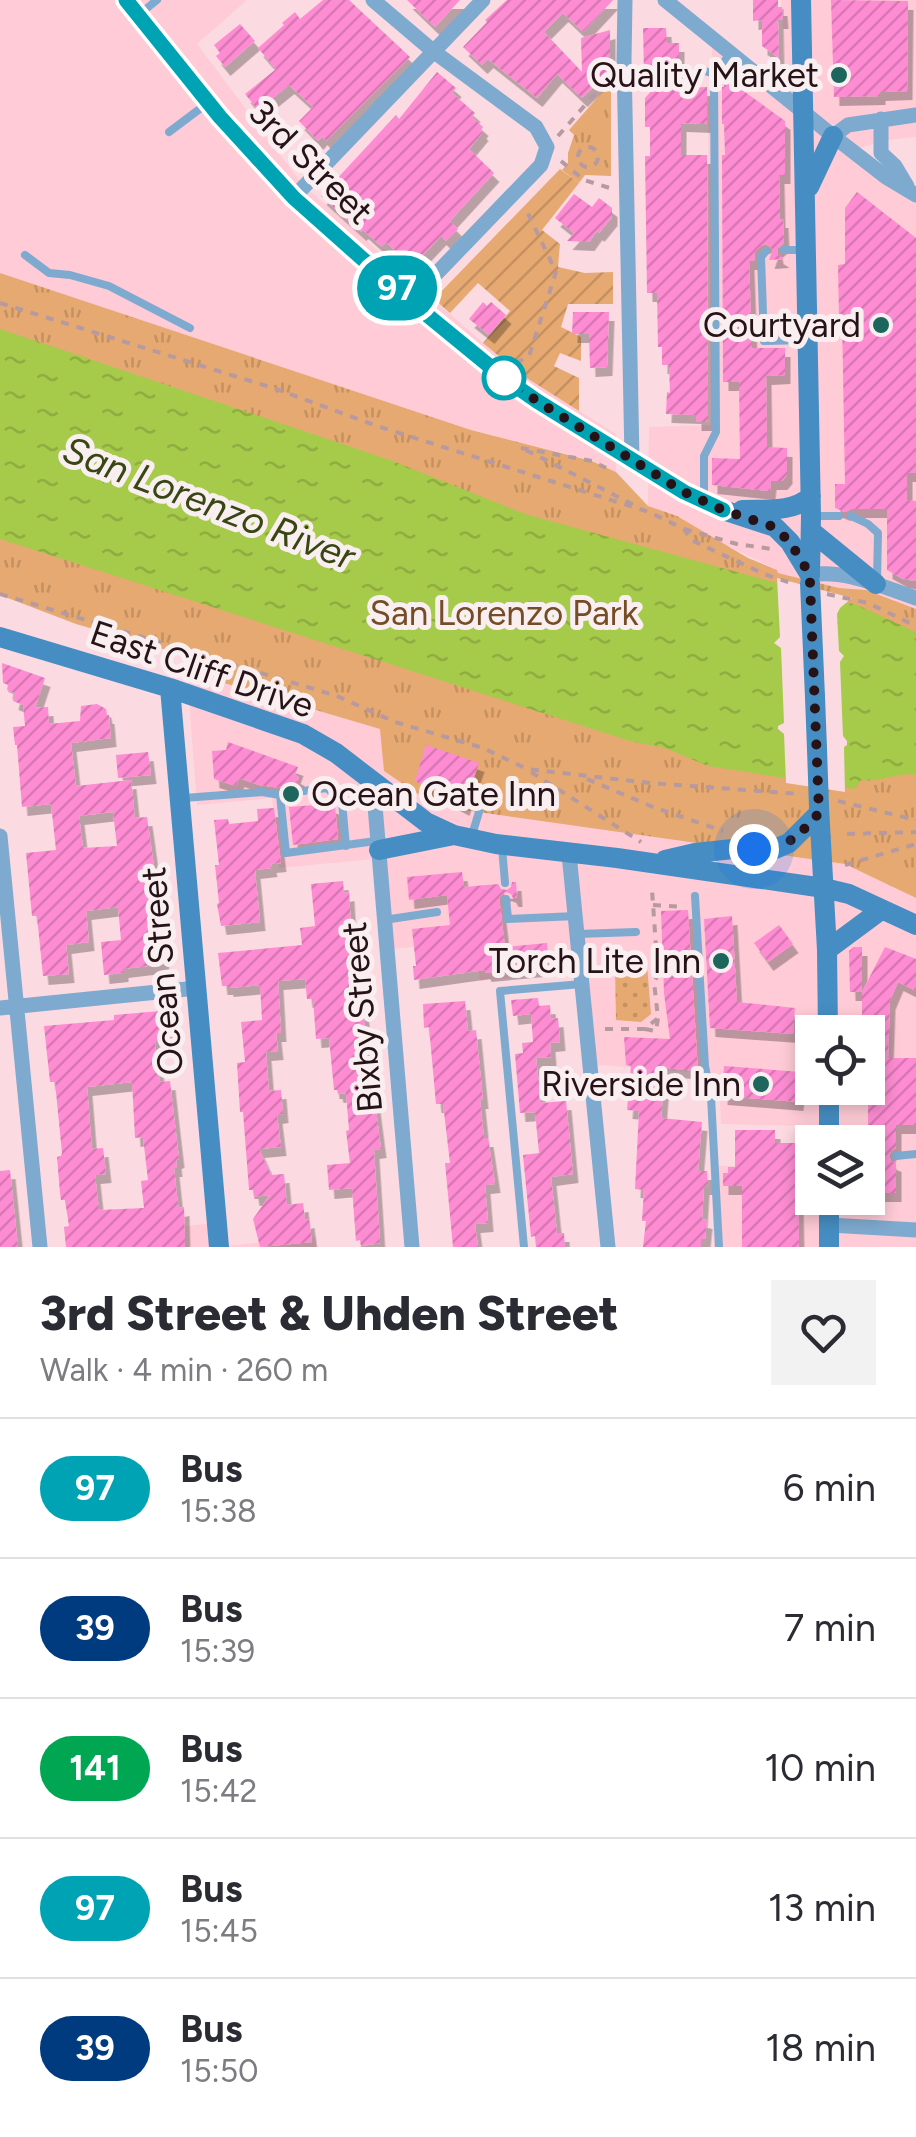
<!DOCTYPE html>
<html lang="en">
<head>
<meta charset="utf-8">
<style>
  :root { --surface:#fff; --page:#f2f2f3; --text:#2b2b33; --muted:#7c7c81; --line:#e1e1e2 }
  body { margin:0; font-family:Figtree,sans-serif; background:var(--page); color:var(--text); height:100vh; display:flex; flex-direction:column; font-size:38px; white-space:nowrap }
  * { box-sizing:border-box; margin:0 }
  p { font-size:32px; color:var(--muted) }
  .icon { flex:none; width:55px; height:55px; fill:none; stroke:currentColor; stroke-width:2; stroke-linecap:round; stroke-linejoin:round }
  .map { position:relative; height:1247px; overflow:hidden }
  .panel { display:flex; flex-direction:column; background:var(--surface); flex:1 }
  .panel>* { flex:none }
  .badge { padding:0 20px; border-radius:32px; font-size:35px; line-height:65px }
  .buttons { position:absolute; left:795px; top:1015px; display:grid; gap:20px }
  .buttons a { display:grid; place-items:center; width:90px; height:90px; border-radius:0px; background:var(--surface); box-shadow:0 5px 15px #0003; font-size:50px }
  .you { position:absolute; width:50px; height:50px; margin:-25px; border:8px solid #fff; border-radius:50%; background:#1a73e8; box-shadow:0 0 0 15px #1a73e833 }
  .map>.badge { position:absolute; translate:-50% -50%; box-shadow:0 0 0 5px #fff }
  .round { display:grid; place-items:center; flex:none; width:105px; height:105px; border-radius:0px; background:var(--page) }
  .summary { display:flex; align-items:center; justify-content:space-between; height:170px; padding:0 40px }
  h1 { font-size:48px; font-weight:800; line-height:75px }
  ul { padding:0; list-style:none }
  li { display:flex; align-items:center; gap:30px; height:140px; padding:0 40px; border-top:2px solid var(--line) }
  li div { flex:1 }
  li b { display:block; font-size:38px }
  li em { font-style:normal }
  li .badge { min-width:110px; font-weight:700; text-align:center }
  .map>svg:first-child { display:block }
  .built { fill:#fecbd6; fill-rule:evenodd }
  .grass { fill:url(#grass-dots) }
  .park { fill:url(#park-tufts) }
  .garden { fill:url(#garden-furrows) }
  .water { fill:url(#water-ripples) }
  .pier { fill:#fcdae1 }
  .building { fill:url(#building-hatch); fill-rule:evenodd; filter:url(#shadow) }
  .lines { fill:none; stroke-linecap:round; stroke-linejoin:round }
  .path { stroke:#b79aa0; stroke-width:4; stroke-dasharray:8 8; stroke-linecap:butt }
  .lane { stroke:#7eaacf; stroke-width:8 }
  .street { stroke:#7eaacf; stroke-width:15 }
  .secondary { stroke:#458dc2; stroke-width:20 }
  .secondary-bridge { stroke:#458dc2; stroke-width:20 }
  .line-casing { stroke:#fff; stroke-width:22 }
  .line { stroke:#00a3b4; stroke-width:15 }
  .walk { stroke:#261318; stroke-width:10; stroke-dasharray:0 18 }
  .poi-dot { fill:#1c665d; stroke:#f9eef0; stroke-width:4 }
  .stop-dot { fill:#fff; stroke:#00a3b4; stroke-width:5 }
  .labels { text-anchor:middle; stroke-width:10; stroke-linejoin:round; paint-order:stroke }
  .poi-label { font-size:35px; fill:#261318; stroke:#f9eef0; text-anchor:end }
  .street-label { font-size:35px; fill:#261318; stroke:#f9eef0 }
  .park-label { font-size:35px; fill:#744d26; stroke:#f9eef0 }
  .water-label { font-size:38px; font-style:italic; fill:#384613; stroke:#f9eef0 }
</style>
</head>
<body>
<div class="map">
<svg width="916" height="1247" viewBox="0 0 916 1247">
  <defs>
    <pattern id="grass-dots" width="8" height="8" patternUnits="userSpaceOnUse" patternTransform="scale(2.5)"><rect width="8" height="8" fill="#e6a971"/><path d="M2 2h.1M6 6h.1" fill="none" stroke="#c59161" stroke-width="1.8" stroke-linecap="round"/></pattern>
    <pattern id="park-tufts" width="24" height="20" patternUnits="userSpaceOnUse" patternTransform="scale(2.5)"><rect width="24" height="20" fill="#e6a971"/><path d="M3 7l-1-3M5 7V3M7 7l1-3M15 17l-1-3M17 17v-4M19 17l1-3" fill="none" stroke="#c59161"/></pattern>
    <pattern id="garden-furrows" width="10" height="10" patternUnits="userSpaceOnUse" patternTransform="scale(2.5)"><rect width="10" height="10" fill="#e6a971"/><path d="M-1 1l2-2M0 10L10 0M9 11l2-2" fill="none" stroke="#c59161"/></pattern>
    <pattern id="water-ripples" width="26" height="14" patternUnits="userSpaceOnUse" patternTransform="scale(2.5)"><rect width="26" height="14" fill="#a6ca4a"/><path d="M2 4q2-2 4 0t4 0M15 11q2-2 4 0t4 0" fill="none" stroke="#8fad40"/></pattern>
    <pattern id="building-hatch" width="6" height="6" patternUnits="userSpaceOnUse" patternTransform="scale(2.5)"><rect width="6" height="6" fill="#fd8cd2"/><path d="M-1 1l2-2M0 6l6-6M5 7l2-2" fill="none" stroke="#d978b4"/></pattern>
    <filter id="shadow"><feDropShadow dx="5.5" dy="9" stdDeviation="0" flood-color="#0004"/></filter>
  </defs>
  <rect width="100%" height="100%" fill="#fcdae1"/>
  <path class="built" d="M 0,0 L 247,0 L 197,44 L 303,185 L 514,370 L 616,434 L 616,472 L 592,460 L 471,430 L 0,274 Z
    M 781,0 L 916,0 L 916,137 L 879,141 L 859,149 L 916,196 L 916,610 L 866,590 L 839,588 L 778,573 L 777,570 L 648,506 L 649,427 L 711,425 L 708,103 L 713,38 L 787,96 Z
    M 187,672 L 381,729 L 504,814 L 846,864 L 916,898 L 916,1247 L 714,1247 L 711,1166 L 809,1165 L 809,1126 L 721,1124 L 720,1094 L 714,1074 L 589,1064 L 579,971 L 480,981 L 475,940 L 383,950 L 374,859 L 279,868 L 272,798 L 197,805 ZM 812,1032 L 868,1032 L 868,1088 L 812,1088 ZM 812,1142 L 868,1142 L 868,1198 L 812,1198 Z
    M 214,1223 L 217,1247 L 316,1237 L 317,1247 L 124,1247 L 123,1233 Z"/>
  <path class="grass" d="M 615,965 L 647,965 L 651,1014 L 641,1022 L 616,1020 Z"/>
  <path class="park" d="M 611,82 L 611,176 L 585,175 L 579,183 L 562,170 L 568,163 L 568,153 L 574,135 L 569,130 Z
    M 0,273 L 471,430 L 592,461 L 616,472 L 648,506 L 677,516 L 748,558 L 777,570 L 778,573 L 839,588 L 866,590 L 916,609 L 916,898 L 845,864 L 457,809 L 418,794 L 384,771 L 380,729 L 187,672 L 184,655 L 76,624 L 0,595 Z"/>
  <path class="garden" d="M 560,169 L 579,183 L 542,230 L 560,244 L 558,267 L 585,273 L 613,272 L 613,304 L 568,304 L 561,327 L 581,337 L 581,361 L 560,353 L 554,366 L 579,378 L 579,411 L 522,375 L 483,343 L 510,311 L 478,283 L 450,313 L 434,299 Z"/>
  <path class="water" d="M 0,329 L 390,460 L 525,514 L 857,605 L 916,632 L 916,775 C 897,771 881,783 861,780 L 855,789 L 708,766 L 665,748 L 630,741 L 0,539 Z"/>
  <path class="pier" d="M 777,578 L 852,598 L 840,608 L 837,614 L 839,651 L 844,656 L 840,662 L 843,736 L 847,741 L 847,745 L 844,747 L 845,792 L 786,783 L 784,734 L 778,729 L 778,726 L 784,723 L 781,648 L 774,643 L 780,637 Z"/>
  <path class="building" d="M 323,0 L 349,0 L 410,57 L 326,141 L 322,136 L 318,141 L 299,121 L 313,107 L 289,85 L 258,110 L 245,94 L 276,69 L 258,48 L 284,25 L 282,23 L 295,12 L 300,19 Z
    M 407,0 L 460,0 L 435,27 Z
    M 507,0 L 613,0 L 583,32 L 563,13 L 544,32 L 582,72 L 581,38 L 610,30 L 610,67 L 608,69 L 610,71 L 582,98 L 557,74 L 537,98 L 488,59 L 482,65 L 463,47 L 487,22 L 485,20 Z
    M 753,0 L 778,0 L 778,7 L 782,7 L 783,20 L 778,20 L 779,58 L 762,46 L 762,20 L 753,21 Z
    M 831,0 L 908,1 L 907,91 L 880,92 L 880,96 L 834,97 Z
    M 240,24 L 255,41 L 225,67 L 216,56 L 220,53 L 214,45 Z
    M 643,28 L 666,28 L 667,43 L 679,43 L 679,69 L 667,72 L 644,72 Z
    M 437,72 L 456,88 L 452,93 L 475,113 L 472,117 L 483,127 L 481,130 L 483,132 L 469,149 L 494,173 L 450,221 L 458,229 L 446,241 L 441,236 L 412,267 L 386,242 L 382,247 L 363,230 L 361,232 L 321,196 L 396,115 L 399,119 Z
    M 724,77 L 785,121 L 785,175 L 779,175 L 780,219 L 783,219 L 784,243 L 777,249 L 778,255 L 784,259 L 769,260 L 773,249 L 766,244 L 761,246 L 755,252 L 754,261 L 749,261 L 752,348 L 785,348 L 785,375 L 766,376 L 767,447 L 787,448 L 787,475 L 782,481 L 771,481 L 770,491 L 712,485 L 712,458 L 740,459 L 739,382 L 723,382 L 722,155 L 725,155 L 724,124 L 722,124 L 722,87 L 724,87 Z
    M 679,85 L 679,88 L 707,87 L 707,124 L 681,123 L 681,155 L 707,155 L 708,422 L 696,422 L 696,415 L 666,414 L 667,392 L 670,393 L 669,365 L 662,365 L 662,347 L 658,347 L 657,293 L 647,293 L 645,156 L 650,156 L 650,127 L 645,127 L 645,98 L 654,88 Z
    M 857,192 L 916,238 L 916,473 L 907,473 L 907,500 L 916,501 L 916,581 L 903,579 L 887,570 L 887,509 L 851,509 L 845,512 L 835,508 L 835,484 L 845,484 L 842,317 L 839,317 L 838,265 L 845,264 L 845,208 Z
    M 574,194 L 592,207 L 599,198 L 612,208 L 612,217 L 599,233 L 597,231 L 589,242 L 567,241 L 574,233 L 555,218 Z
    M 483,302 L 487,306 L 491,302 L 506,315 L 489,335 L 469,319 Z
    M 573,312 L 609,312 L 607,367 L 590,368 L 589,334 L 572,334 Z
    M 2,663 L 45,678 L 35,708 L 48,707 L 49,724 L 80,721 L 81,706 L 97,704 L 106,709 L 107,715 L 109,715 L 111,738 L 71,743 L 76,786 L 131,780 L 135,818 L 147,817 L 158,895 L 155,895 L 157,917 L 154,917 L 156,950 L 163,949 L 164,964 L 123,969 L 123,973 L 104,975 L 101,942 L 121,940 L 118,907 L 86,911 L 89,942 L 66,945 L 69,974 L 43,976 L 37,916 L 32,916 L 26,853 L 56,850 L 51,804 L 22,807 L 17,745 L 15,745 L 13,727 L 25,726 L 23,705 L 13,701 L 15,693 L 7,690 L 8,685 L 3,683 ZM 113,812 L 117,846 L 83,848 L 79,816 Z
    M 228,742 L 298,767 L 295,775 L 299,777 L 297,784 L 290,787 L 288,794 L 281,788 L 259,785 L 239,778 L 236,786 L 214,779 L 212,751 L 226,750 Z
    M 426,745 L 479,763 L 464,807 L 415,781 Z
    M 148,752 L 151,775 L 118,778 L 116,755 Z
    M 329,804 L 335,806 L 338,839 L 293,845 L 289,807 Z
    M 274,808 L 281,863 L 271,864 L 272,868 L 255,870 L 260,922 L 221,926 L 217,904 L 219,903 L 215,865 L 219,865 L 214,820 L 228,819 L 229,824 L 258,821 L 257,809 Z
    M 462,872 L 464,887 L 498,884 L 501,889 L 507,890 L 511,887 L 512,882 L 516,882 L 517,898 L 513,898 L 511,894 L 506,892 L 499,897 L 505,947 L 547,943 L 549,967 L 486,973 L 485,970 L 414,980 L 413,966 L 416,966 L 412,929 L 450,925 L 447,895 L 409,900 L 407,877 Z
    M 343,881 L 344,893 L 349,892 L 351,927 L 355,927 L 372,1096 L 374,1095 L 381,1149 L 374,1150 L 380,1243 L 361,1246 L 360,1240 L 356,1241 L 352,1188 L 329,1190 L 327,1165 L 350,1163 L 346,1131 L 349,1130 L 346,1093 L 338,1094 L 337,1090 L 334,1090 L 329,1038 L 316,1039 L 313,999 L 307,999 L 305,979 L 278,981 L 281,1033 L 276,1033 L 278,1051 L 266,1052 L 269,1091 L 281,1090 L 283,1114 L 277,1115 L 281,1147 L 259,1149 L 271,1175 L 284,1174 L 287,1205 L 303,1203 L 305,1220 L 309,1219 L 312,1242 L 260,1247 L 253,1219 L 270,1195 L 254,1197 L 253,1190 L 249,1190 L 243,1112 L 240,1112 L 237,1063 L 245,1062 L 241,1022 L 262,1020 L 260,985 L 228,988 L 228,986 L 222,986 L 218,953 L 302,945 L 300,928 L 315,926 L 311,884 Z
    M 688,910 L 698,1071 L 665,1068 L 661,1118 L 702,1122 L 698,1171 L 707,1171 L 708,1186 L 704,1186 L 702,1219 L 707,1220 L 705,1239 L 701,1239 L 701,1247 L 643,1247 L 646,1221 L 642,1221 L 644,1190 L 635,1189 L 639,1111 L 627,1110 L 631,1066 L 626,1065 L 624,1037 L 670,1039 L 664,993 L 661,911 Z
    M 732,916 L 737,1002 L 795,1008 L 793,1034 L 710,1028 L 704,919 Z
    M 779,925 L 793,944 L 768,962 L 754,943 Z
    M 854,947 L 862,947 L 862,992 L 850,992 L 849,951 Z
    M 885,947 L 916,959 L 916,991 L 898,982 L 890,1001 L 888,1058 L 916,1058 L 916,1125 L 896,1125 L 896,1148 L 891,1151 L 889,1156 L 891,1161 L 896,1163 L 896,1193 L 868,1193 L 868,1032 L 862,1032 L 862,992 Z
    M 538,998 L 539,1006 L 550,1005 L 551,1019 L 558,1018 L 560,1042 L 550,1043 L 551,1057 L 536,1058 L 541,1103 L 566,1101 L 573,1174 L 551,1177 L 557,1233 L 564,1233 L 565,1247 L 536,1247 L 535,1236 L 531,1237 L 523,1155 L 539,1153 L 535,1112 L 520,1113 L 515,1054 L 523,1053 L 522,1043 L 533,1042 L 531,1014 L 513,1016 L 511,1000 Z
    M 465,1001 L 468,1031 L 476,1030 L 483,1100 L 480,1100 L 484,1138 L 488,1138 L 495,1184 L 485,1185 L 488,1223 L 475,1224 L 478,1247 L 453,1247 L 445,1163 L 450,1163 L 443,1104 L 436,1104 L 429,1027 L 424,1028 L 423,1004 Z
    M 172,1010 L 175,1041 L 155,1042 L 160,1082 L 170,1081 L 179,1159 L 176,1160 L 177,1168 L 174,1168 L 178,1205 L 179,1208 L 184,1207 L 185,1247 L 66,1247 L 64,1227 L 69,1226 L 65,1200 L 61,1200 L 60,1193 L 57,1157 L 61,1156 L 62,1153 L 55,1082 L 50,1082 L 44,1026 L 114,1020 L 114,1015 ZM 132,1082 L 135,1138 L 143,1137 L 148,1180 L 141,1181 L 144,1208 L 99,1210 L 95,1175 L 106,1174 L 103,1148 L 92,1149 L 87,1087 Z
    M 724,1066 L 801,1072 L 798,1102 L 722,1096 Z
    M 735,1130 L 775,1130 L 775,1143 L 797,1143 L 799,1247 L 742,1247 L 742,1186 L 723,1186 L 723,1173 L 728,1173 L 728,1167 L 735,1167 Z
    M 10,1170 L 18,1247 L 0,1247 L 0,1171 Z"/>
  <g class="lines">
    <path class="path" d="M 558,136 L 608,79
      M578 157a10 10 0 1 1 20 0a10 10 0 1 1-20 0Z
      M 561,161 L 584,180 L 613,189
      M 0,303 L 273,388 L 377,426 L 649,512 L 684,529 L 691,540 L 764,574 L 794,584
      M 516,363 L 529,356 L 556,272 L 525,207
      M 521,448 L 592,461 L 612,471
      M 526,450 L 638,507
      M 684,529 L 737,544 L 772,549
      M 0,594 L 337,696 L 395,722 L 483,748 L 527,769 L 650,783 L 800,794
      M 827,594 L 868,603 L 916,626
      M 531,772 L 641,842
      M 587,779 L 653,807 L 723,831
      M 838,801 L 916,820
      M 847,834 L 916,832
      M 845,865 L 916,844
      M 653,905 L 683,907
      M 605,1029 L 645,1029 L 658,1018 L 654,982 L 658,975 L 652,890
      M 645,1029 L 656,1031 L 658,1018"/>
    <path class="lane" d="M 141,13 L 157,0
      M 625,81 L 663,81 L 705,71 L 714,74
      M 169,132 L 205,105
      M 784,250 L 802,250
      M 766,251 L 761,257 L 764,341 L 807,340
      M 25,255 L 49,273 L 70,275 L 109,286 L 190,328
      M 704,498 L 704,456 L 716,432 L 714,74 L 731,53
      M 814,516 L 839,516
      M 851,516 L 868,524 L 878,533 L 877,580
      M 295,792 L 327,788 L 342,802 L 346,846
      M 184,798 L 262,792 L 280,795 L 286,853 L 376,841
      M 472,835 L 486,789
      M 502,847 L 505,883
      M 695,896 L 705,1066 L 711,1097 L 719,1247
      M 506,899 L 508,919 L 576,916
      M 384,920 L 437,912
      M 578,934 L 636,932
      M 896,1156 L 916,1154
      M 524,1247 L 500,991 L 582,984"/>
    <path class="street" d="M 373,0 L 433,51 L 536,127 L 547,147 L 541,165 L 410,301
      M 625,0 L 624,61 L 632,459
      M 665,0 L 833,136 L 886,177 L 916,195
      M 881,119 L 881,153 L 895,166 L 907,186
      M 833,136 L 848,125 L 916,115
      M 294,197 L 483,0
      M 810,575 C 846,569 882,587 916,598
      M 373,782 L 412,1247
      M 0,836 L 40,1247
      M 569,854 L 608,1247
      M 0,1008 L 197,988
      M 830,1225 L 916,1230"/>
    <path class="secondary" d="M 126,0 L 220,117 L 294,197 L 410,301 L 503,376 L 537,401 L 684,492 L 723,510 L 775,527 L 790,542 L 810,575
      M 801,0 L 811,516 L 810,573
      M 809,187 L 833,136
      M 742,510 C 765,509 793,513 811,496
      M 811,531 L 876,584
      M 0,637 L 170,688 L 303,734 L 336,753 L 426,822 L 454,835 L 496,844 L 617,858 L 824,888 L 849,894 L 916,925
      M 170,688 L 219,1247
      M 815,697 L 817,749
      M 819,807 L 827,950 L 828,1032
      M 379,850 L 454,835
      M 665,860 L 695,853 L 733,849 L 775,849 L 789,843 L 819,813
      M 827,950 L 881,910
      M 829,1088 L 829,1142
      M 829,1247 L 829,1198"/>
    <path class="secondary-bridge" d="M 810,583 L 815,697
      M 817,749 L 819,807"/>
  </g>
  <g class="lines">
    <g class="line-casing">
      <path id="line" d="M 126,0 L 220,117 L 294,198 L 410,301 L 504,378 L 537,401 L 684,492 L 723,510"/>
    </g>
    <use href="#line" class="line"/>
    <path class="walk" d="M 504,378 L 537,401 L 684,492 L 723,510 L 774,527 L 790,542 L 810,575 L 810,582 L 819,813 C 797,837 788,849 754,849"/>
  </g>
  <g class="poi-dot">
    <circle cx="839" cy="75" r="10"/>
    <circle cx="881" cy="325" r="10"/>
    <circle cx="291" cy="794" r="10"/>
    <circle cx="721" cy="961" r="10"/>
    <circle cx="761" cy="1084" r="10"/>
  </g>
  <circle class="stop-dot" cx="504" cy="378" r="20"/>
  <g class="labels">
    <g class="poi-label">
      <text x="819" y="87">Quality Market</text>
      <text x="861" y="337">Courtyard</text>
      <text x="311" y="806" text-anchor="start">Ocean Gate Inn</text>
      <text x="701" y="973">Torch Lite Inn</text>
      <text x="741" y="1096">Riverside Inn</text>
    </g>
    <g class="street-label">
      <text transform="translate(311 162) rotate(45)" y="12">3rd Street</text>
      <text transform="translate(202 669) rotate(19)" y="12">East Cliff Drive</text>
      <text transform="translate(162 971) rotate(-95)" y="12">Ocean Street</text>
      <text transform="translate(362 1017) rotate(-95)" y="12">Bixby Street</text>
    </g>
    <g class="park-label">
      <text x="504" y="625">San Lorenzo Park</text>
    </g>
    <g class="water-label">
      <text transform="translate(209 503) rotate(21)" y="13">San Lorenzo River</text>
    </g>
  </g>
</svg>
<div class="buttons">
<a><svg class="icon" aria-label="locate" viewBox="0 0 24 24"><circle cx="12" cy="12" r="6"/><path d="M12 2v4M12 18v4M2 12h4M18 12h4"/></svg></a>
<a><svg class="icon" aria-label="layers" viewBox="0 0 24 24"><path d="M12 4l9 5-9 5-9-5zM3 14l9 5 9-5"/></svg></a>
</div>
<div class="you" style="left:754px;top:849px"></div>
<b class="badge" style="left:397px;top:288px;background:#00a3b4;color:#fff">97</b>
</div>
<section class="panel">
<div class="summary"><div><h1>3rd Street &amp; Uhden Street</h1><p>Walk · 4 min · 260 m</p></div><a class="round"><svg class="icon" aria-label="heart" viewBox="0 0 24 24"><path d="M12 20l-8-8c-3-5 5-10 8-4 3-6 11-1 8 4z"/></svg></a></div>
<ul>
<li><span class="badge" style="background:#00a3b4;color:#fff">97</span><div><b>Bus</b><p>15:38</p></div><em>6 min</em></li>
<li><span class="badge" style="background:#003b80;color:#fff">39</span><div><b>Bus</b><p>15:39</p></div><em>7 min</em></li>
<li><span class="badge" style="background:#00a651;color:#fff">141</span><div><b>Bus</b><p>15:42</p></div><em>10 min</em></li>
<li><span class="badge" style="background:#00a3b4;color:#fff">97</span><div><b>Bus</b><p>15:45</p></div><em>13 min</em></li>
<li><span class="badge" style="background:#003b80;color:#fff">39</span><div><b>Bus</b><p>15:50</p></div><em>18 min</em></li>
</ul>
</section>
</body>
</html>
